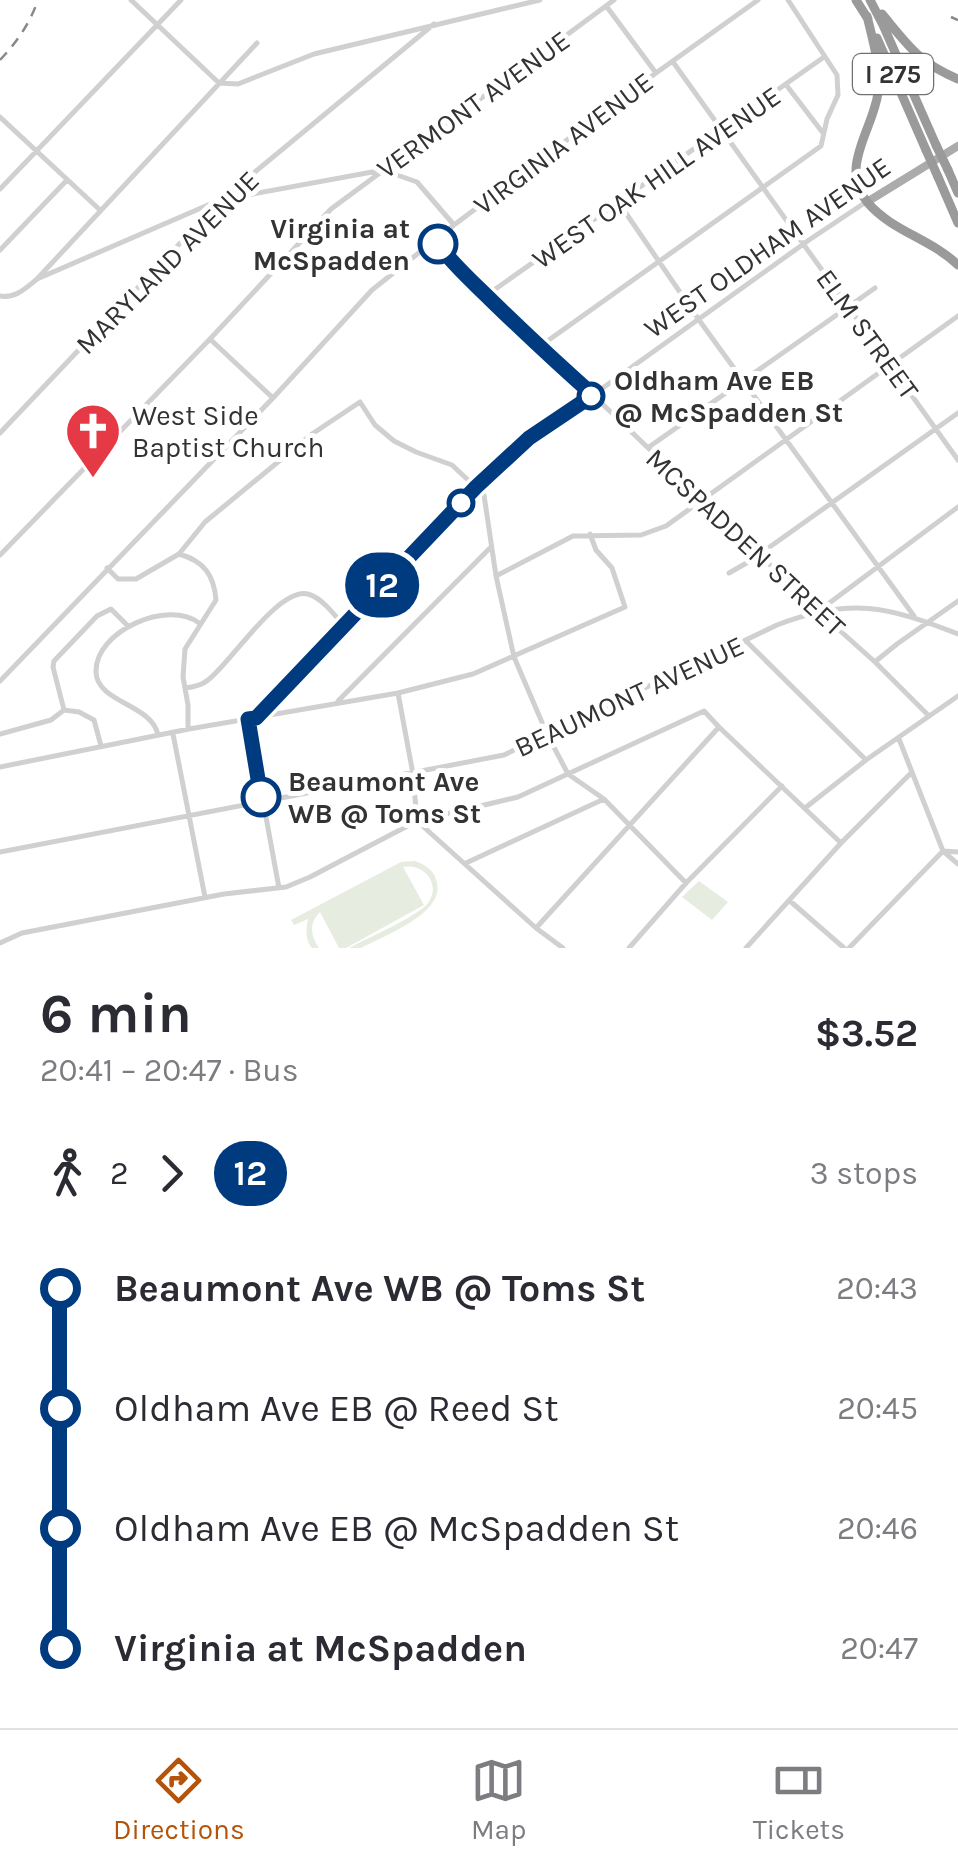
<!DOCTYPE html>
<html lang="en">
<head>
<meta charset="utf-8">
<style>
  :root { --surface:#fff; --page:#f7f7f7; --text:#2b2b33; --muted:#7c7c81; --line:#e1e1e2; --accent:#b45309 }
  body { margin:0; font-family:Karla,sans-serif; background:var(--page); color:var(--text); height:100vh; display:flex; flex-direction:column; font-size:38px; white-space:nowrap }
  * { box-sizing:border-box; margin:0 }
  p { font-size:32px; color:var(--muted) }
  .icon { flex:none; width:55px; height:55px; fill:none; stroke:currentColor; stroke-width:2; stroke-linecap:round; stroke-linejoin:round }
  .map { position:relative; height:948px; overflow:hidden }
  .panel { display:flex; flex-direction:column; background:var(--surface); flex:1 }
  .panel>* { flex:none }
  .badge { padding:0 20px; border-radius:32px; font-size:35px; line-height:65px }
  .map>.badge { position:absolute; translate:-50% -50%; box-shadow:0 0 0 5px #fff }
  .legs { display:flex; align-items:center; gap:15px; height:110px; padding:0 40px; font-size:32px }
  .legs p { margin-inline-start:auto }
  .overview { display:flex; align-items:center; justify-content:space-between; height:170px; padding:0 40px }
  h1 { font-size:55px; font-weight:700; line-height:75px }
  ul { padding:0 40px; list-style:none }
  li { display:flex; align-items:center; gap:35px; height:120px; font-size:38px }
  li i { display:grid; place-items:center; width:15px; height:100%; margin:0 12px; background:currentColor }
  li i::after { content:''; width:25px; height:25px; margin:-12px; border:8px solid; border-radius:50%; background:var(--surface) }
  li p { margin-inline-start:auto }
  li:first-child i { background:linear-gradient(#0000 50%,currentColor 0) }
  li:last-child i { background:linear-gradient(currentColor 50%,#0000 0) }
  .tab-bar { display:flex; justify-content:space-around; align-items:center; height:140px; border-top:2px solid var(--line); background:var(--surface); font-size:28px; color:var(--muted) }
  .tab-bar a { display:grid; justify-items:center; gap:5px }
  .tab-bar .active { color:var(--accent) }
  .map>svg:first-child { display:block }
  .green { fill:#e6ecdf }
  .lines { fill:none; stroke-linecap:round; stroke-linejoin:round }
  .minor { stroke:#d0d0d0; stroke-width:5 }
  .major { stroke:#ababab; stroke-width:8 }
  .highway { stroke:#9a9a9a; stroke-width:9 }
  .rail { stroke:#888; stroke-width:2.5; stroke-dasharray:10 8; stroke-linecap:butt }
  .highway-bridge { stroke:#9a9a9a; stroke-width:9 }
  .line-1-casing { stroke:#fff; stroke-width:22 }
  .line-1 { stroke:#003b80; stroke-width:15 }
  .stop-1-dot { fill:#fff; stroke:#003b80; stroke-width:5 }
  .labels { text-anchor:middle; stroke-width:10; stroke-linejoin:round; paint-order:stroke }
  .shield { fill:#fff; stroke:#707070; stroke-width:2.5 }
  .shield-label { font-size:25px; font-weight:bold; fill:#333 }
  .street-label { font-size:28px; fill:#333; stroke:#fff }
  .stop-label { font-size:28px; font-weight:bold; fill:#333; stroke:#fff; text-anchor:start }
  .poi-label { font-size:28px; fill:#333; stroke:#fff; text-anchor:start }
</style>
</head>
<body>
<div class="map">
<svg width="958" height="948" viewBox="0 0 958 948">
  <rect width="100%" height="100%" fill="#fff"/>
  <path class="green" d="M 415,861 C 426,865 435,871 437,883 C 444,914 383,936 361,948 L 349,948 C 366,939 420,915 428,903 C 442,883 423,863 403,867 L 424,905 L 346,948 L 339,948 L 320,912 C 309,923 310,935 319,948 L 312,948 C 305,940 306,929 308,919 L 294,925 L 291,920 L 401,862 Z
    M 699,881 L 728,902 L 712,920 L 682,897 Z"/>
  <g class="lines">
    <path class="minor" d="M 131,0 L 219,83 L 238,84 L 314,54 L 540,0
      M 607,7 L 656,73
      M 673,62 L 958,460
      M 787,86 L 823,133
      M 0,117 L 100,210
      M 0,189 L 181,0
      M 226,199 L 383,170 L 417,182 L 454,225
      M 619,203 L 699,320 L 914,616
      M 436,241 L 449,259 L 539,347 L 593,395 L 818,611 L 875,662 L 929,716
      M 0,250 L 67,180
      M 37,279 L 215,202
      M 487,295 L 824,57
      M 0,296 C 15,299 26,288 37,279 L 257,43
      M 210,339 L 273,398
      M 539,347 L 821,146 L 827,119 L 838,95 L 837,75 L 788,0
      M 0,433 L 221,200 L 434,24
      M 649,447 L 875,288
      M 179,554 L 205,522 L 312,434 L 360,402 L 375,425 L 394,441 L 416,452 L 452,465 L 484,495 L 496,576 L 514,657 L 547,734 L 568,774 L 604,799 L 686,883
      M 0,555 L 210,339 L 331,209 L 614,0
      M 107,568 L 118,579 L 136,579 L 179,554 C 204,561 214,575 216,600 L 185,649 L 183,677 L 188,705 L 188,728
      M 729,573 L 750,561 L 958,413
      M 496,576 L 573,536 L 641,535 L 666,526 L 958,316
      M 820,610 L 958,507
      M 746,641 L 866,760
      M 876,661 L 897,644 L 958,601
      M 0,681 L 273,398 L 372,290 L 454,225 L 656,73 L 758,0
      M 186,688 C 194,687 202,685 208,680 C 230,664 278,587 308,594 C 322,598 334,614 343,625
      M 398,693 L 413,774 L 417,821 L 536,928 L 563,948
      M 338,701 L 491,547
      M 64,710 L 53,667 L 54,661 L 97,616 L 111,609 L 128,626
      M 256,718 L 476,487 L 529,438 L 593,395 L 809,240 L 866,202
      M 248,719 L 279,888
      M 0,734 L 51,720 L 64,710 L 79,712 L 94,720 L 101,746
      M 173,734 L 205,897
      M 158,735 C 152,704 97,703 96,672 C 95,631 168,599 199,623
      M 899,739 L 943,851 L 958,864
      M 0,767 L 189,729 L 398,693 L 473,674 L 625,607 L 612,568 L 596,550 L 590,534
      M 805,808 L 866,760 L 958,696
      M 0,852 L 504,755 L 777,625 C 850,597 887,606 958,634
      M 466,863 L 604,799
      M 790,901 L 844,948
      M 536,928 L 719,727
      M 0,943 L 22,933 L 224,894 L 286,887 L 310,877 L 417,821 L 518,797 L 704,711 L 719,727 L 841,843
      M 629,948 L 686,883 L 782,786
      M 746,948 L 841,843 L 912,772
      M 849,948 L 943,851 L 958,852"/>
    <path class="major" d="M 867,202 L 958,146"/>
    <path class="highway" d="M 856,0 L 868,19
      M 870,0 L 883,25 L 936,145
      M 882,14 C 907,44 920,64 958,79
      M 867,16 C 873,41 881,67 878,93 C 873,130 838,168 868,203 C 892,231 931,239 958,265
      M 877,38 L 926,150
      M 948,170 L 958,193
      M 938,177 L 958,223"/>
    <path class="rail" d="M 951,17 L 958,20
      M 0,60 C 17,42 30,23 38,0"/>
    <path class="highway-bridge" d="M 936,145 L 948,170
      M 926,150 L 938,177"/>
  </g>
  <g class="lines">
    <g class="line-1-casing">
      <path id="line-1" d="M 261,797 L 248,719 L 256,718 L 476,487 L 529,438 L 593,395 C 559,365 526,334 493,302 C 474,283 454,266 438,244"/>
    </g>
    <use href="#line-1" class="line-1"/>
  </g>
  <defs>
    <g id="church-pin" transform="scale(2.875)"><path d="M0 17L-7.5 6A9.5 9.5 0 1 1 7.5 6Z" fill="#e63946" stroke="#fff"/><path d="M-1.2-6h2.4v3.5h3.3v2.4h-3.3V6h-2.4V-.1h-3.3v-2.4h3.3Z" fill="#fff"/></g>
  </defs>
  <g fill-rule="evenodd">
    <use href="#church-pin" x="93" y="431"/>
  </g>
  <g class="stop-1-dot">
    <circle cx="438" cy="244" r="18"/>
    <circle cx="591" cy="396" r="12"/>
    <circle cx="461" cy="503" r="12"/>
    <circle cx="261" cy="797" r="18"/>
  </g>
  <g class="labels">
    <rect class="shield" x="853" y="54" width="80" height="40" rx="8"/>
    <g class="shield-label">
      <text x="893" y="83">I 275</text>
    </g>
    <g class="street-label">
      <text transform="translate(473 104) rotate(-36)" y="10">VERMONT AVENUE</text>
      <text transform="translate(563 143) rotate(-37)" y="10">VIRGINIA AVENUE</text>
      <text transform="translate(656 177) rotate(-35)" y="10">WEST OAK HILL AVENUE</text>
      <text transform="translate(767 247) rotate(-35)" y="10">WEST OLDHAM AVENUE</text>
      <text transform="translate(167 262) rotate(-45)" y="10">MARYLAND AVENUE</text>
      <text transform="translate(868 334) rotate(54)" y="10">ELM STREET</text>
      <text transform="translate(746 542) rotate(43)" y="10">MCSPADDEN STREET</text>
      <text transform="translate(629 696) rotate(-25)" y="10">BEAUMONT AVENUE</text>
    </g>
    <g class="stop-label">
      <text x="410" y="238" text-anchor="end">Virginia at<tspan x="410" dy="32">McSpadden</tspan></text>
      <text x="614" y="390">Oldham Ave EB<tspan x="614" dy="32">@ McSpadden St</tspan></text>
      <text x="288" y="791">Beaumont Ave<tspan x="288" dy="32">WB @ Toms St</tspan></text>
    </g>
    <g class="poi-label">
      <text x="132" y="425">West Side<tspan x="132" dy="32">Baptist Church</tspan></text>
    </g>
  </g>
</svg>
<b class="badge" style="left:382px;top:585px;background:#003b80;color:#fff">12</b>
</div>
<section class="panel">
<div class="overview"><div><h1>6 min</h1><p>20:41 – 20:47 · Bus</p></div><b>$3.52</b></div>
<div class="legs"><svg class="icon" aria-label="walk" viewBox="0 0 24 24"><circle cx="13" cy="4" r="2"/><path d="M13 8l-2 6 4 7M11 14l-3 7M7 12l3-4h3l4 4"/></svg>2<svg class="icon" aria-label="forward" viewBox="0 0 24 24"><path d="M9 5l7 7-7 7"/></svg><b class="badge" style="background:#003b80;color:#fff">12</b><p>3 stops</p></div>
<ul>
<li><i style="color:#003b80"></i><b>Beaumont Ave WB @ Toms St</b><p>20:43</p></li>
<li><i style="color:#003b80"></i><span>Oldham Ave EB @ Reed St</span><p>20:45</p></li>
<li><i style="color:#003b80"></i><span>Oldham Ave EB @ McSpadden St</span><p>20:46</p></li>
<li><i style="color:#003b80"></i><b>Virginia at McSpadden</b><p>20:47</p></li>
</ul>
</section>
<nav class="tab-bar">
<a class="active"><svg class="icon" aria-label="directions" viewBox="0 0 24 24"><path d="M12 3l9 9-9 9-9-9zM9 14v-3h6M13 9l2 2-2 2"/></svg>Directions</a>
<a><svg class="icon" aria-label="map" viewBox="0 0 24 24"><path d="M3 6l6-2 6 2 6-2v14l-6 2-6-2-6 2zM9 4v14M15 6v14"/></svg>Map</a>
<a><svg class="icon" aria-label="tickets" viewBox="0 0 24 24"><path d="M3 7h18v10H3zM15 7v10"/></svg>Tickets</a>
</nav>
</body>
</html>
